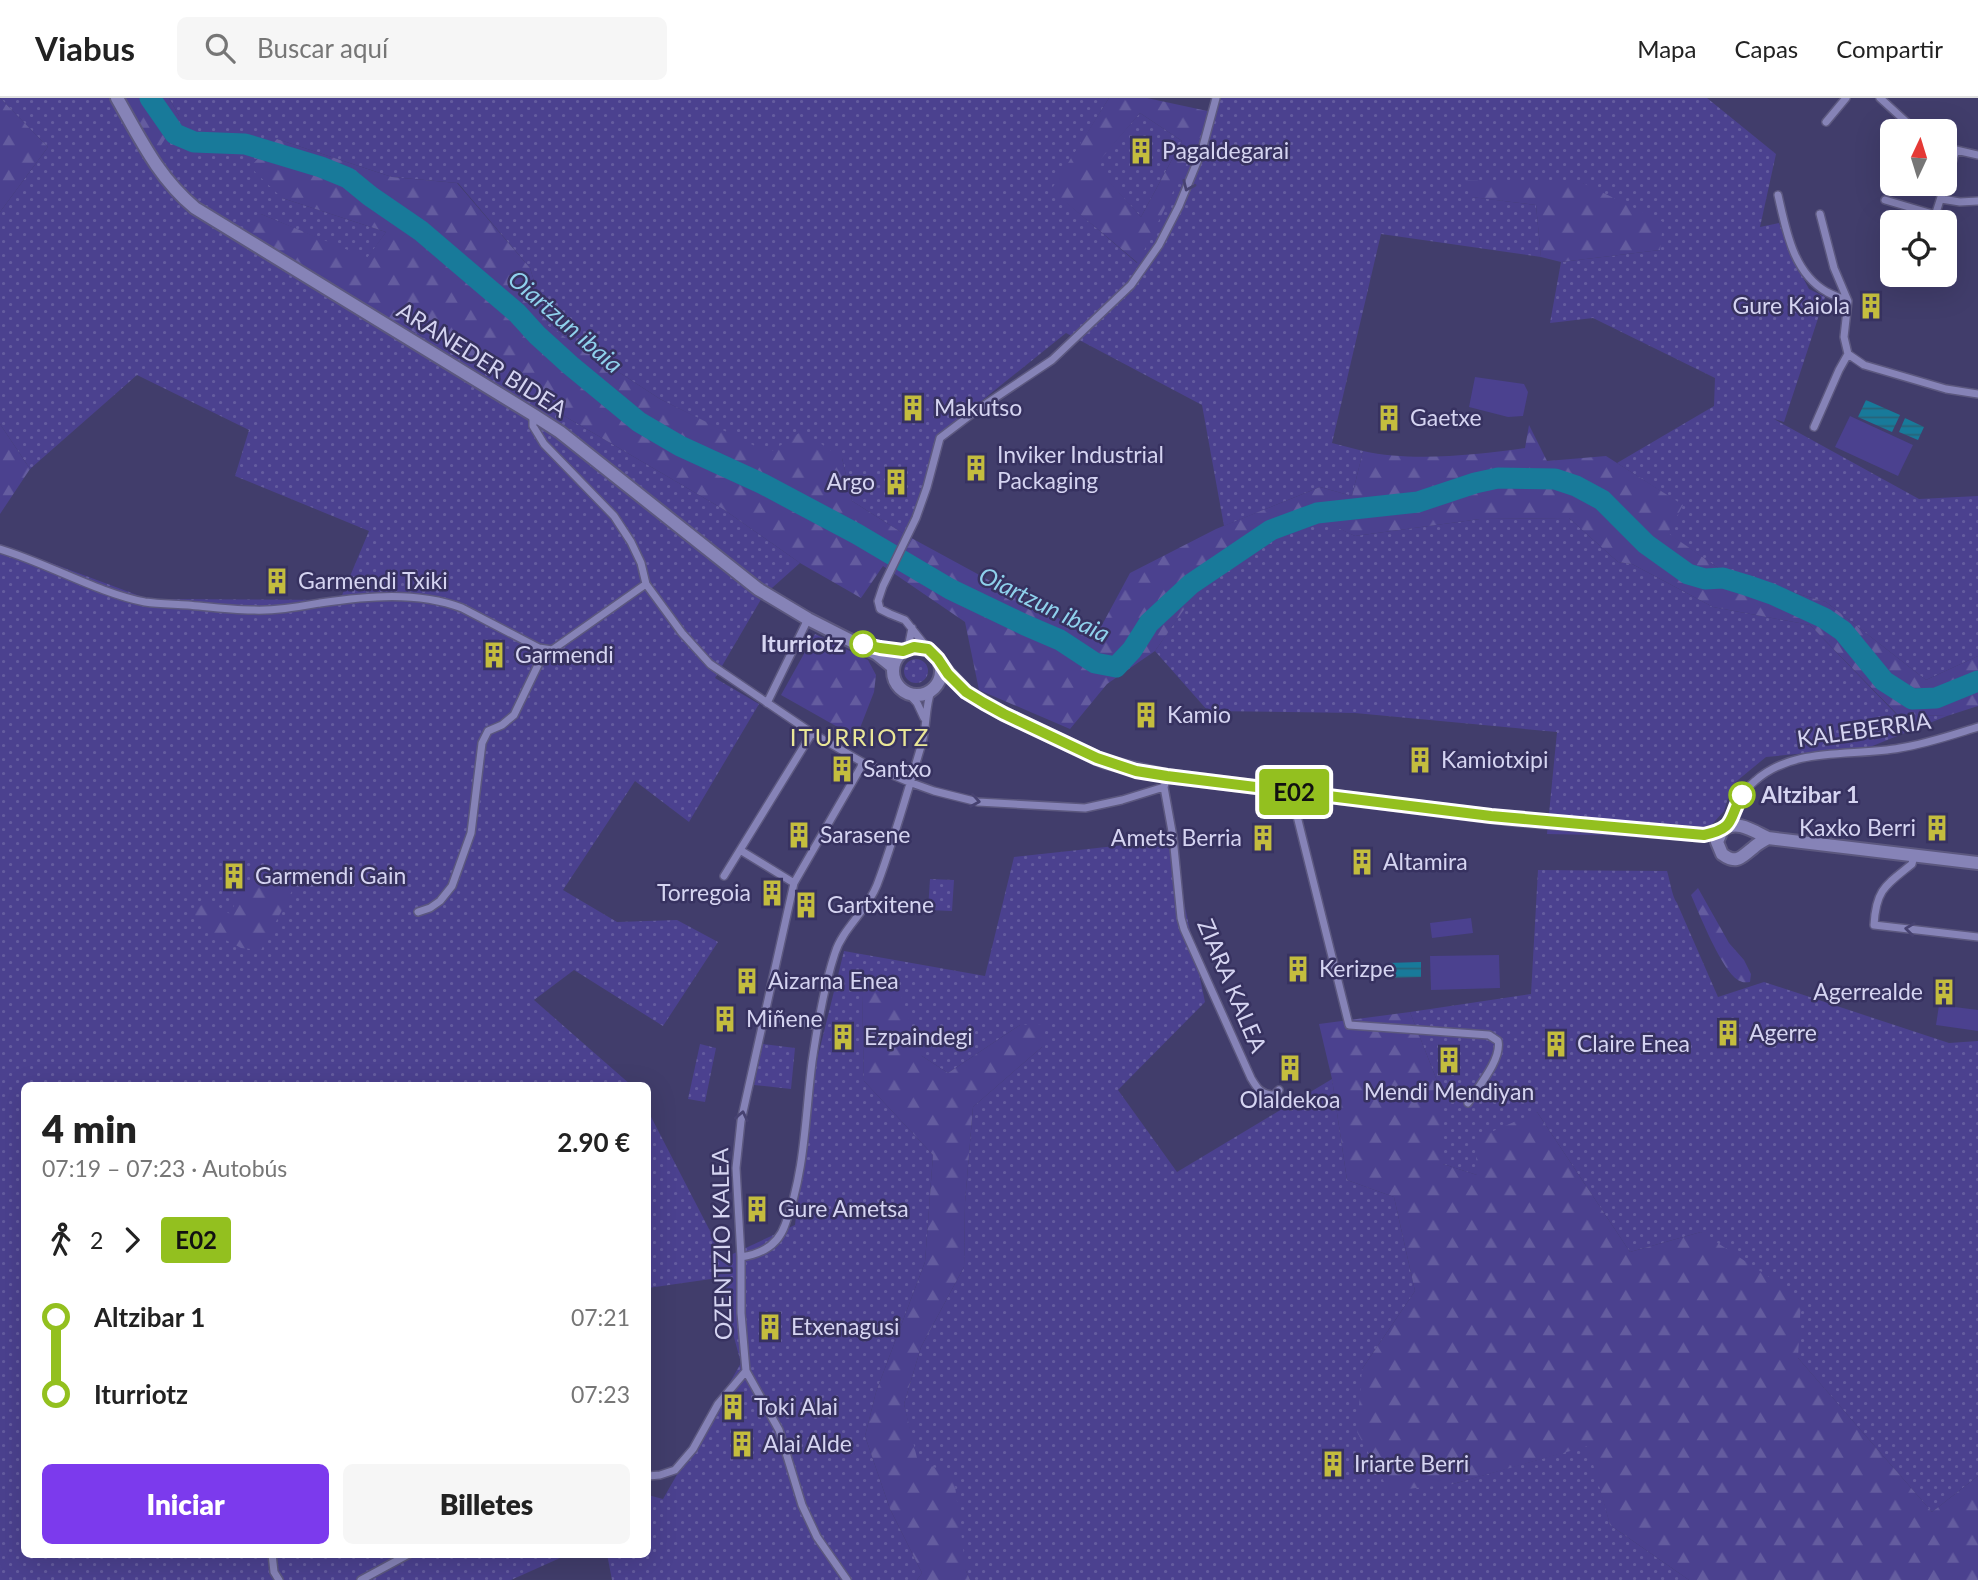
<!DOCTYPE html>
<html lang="es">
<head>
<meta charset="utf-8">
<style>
  :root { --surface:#fff; --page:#f6f6f6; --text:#222; --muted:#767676; --line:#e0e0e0; --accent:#7c3aed }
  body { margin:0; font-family:Lato,sans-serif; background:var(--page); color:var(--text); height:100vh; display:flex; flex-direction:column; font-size:26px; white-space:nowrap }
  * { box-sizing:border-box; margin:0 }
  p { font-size:23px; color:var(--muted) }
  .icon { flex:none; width:38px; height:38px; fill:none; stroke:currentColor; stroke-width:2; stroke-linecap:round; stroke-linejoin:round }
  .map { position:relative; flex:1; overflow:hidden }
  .details { position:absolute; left:21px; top:984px; width:630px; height:476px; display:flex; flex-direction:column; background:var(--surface); border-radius:10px; box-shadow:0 7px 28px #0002 }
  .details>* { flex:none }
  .badge { padding:0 14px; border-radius:5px; font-size:24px; line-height:46px }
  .needle { width:46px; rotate:4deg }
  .controls { position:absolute; left:1880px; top:21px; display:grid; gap:14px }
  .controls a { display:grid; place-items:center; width:77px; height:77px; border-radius:10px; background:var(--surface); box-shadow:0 7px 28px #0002; font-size:35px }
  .map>.badge { position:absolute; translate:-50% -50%; box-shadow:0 0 0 4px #fff }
  .legs { display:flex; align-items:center; gap:10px; height:77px; padding:0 21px; font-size:23px }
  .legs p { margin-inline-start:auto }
  .summary { display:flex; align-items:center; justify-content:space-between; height:119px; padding:0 21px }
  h1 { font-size:38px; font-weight:800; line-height:52px }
  .primary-button { display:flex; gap:14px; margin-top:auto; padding:14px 21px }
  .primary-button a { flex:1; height:80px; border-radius:10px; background:var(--accent); color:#fff; font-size:28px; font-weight:800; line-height:80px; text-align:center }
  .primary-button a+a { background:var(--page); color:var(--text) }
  ul { padding:0 21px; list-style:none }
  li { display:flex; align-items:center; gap:24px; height:77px; font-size:26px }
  li i { display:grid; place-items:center; width:10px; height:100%; margin:0 9px; background:currentColor }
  li i::after { content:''; width:18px; height:18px; margin:-9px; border:5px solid; border-radius:50%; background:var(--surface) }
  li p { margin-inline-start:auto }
  li:first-child i { background:linear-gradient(#0000 50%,currentColor 0) }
  li:last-child i { background:linear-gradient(currentColor 50%,#0000 0) }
  header { display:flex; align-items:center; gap:42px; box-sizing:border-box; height:98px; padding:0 35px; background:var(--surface); border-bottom:2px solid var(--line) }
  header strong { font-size:33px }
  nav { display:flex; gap:38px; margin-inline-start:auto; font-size:24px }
  .search { width:490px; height:63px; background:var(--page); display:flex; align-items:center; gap:18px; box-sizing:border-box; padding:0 24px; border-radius:10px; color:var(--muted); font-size:26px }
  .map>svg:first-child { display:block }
  .green { fill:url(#green-dots) }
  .forest { fill:url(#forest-firs); fill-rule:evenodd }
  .pitch { fill:#4b418f }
  .water { fill:url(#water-rules) }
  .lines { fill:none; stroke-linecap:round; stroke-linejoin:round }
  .river { stroke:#187a9a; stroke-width:21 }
  .minor-casing { stroke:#5c587f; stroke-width:10 }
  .tertiary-casing { stroke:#5c587f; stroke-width:16 }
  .minor { stroke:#8683b7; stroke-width:7 }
  .tertiary { stroke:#8683b7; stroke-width:12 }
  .oneway { stroke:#474271 }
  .line-1-casing { stroke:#fff; stroke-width:16 }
  .line-1 { stroke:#93c01f; stroke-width:10 }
  .stop-1-dot { fill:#fff; stroke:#93c01f; stroke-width:3.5 }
  .labels { text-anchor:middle; stroke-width:5; stroke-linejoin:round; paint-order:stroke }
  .poi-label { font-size:23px; fill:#d5d4f1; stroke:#373260; text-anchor:start }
  .street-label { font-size:23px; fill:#d5d4f1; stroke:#373260 }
  .stop-label { font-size:23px; font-weight:bold; fill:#d5d4f1; stroke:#373260; text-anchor:end }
  .water-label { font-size:24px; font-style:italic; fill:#8fd1ec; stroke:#373260 }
  .neighbourhood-label { font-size:24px; letter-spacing:2px; fill:#eae797; stroke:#373260 }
</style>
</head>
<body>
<header>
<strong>Viabus</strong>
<div class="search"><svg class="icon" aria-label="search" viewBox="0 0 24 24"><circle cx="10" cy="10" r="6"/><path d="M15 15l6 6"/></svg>Buscar aquí</div>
<nav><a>Mapa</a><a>Capas</a><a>Compartir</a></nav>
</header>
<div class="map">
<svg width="1978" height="1482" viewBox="0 0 1978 1482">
  <defs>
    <pattern id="green-dots" width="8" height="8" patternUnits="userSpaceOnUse" patternTransform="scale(1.75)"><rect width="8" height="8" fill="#4b418f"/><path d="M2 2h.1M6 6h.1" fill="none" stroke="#645c9f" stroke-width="1.8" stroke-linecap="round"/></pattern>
    <pattern id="forest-firs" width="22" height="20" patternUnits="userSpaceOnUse" patternTransform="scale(1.75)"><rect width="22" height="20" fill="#4b418f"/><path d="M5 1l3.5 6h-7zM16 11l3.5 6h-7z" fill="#645c9f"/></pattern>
    <pattern id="water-rules" width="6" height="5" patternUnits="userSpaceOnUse" patternTransform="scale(1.75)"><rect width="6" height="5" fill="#187a9a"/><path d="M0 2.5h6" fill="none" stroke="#286379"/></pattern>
  </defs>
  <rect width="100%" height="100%" fill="#413d6b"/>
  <path class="green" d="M 0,0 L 121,0 L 179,18 L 169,0 L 1109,0 L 1052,92 L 1137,165 L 1217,0 L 1707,0 L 1776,56 L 1760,129 L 1779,125 L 1794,163 L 1809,191 L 1825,199 L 1784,324 L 1774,321 L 1919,401 L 1978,398 L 1978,558 L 1926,582 L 1826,504 L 1724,474 L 1667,435 L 1682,407 L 1617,365 L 1714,308 L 1715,280 L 1593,220 L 1550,225 L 1561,164 L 1660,152 L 1583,85 L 1472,99 L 1536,107 L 1541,159 L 1381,136 L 1332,345 L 1363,353 L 1352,398 L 1320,389 L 1224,428 L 1202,307 L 1066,235 L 939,337 L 921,396 L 904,436 L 852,403 L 842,360 L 769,356 L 660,301 L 548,228 L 530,170 L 458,85 L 392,79 L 277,41 L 282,100 L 386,134 L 367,161 L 261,116 L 254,150 L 479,268 L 723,411 L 800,465 L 763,498 L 715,580 L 759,606 L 689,724 L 635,683 L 563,792 L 617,824 L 677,822 L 718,844 L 663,928 L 574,872 L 534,902 L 631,987 L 24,987 L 24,1456 L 569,1456 L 511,1482 L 0,1482 L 0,446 L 148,501 L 340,502 L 369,433 L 235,378 L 249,332 L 137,277 L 30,371 L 0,326 L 0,114 L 48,49 Z
    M 1140,15 L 1182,43 L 1141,119 L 1094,68 Z
    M 1569,420 L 1618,464 L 1632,466 L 1713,509 L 1810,527 L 1896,616 L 1947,618 L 1870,649 L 1766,659 L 1732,687 L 1724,713 L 1698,742 L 1647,738 L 1547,736 L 1557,634 L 1355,615 L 1208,613 L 1155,553 L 1217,463 L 1320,421 L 1355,438 L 1480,421 Z
    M904 573a12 12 0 1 1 24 0a12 12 0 1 1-24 0Z
    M 1171,742 L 1205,904 L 1118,992 L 1177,1074 L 1332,981 L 1347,1082 L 1394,1099 L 1415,1193 L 1362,1271 L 1453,1386 L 1589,1347 L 1610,1427 L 1689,1482 L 970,1482 L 916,1360 L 904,1306 L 921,1249 L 964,1169 L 965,1104 L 973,1009 L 1042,949 L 1020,927 L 948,975 L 922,958 L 862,896 L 864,983 L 933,1057 L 925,1164 L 876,1294 L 865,1338 L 890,1411 L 922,1475 L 917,1482 L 612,1482 L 607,1456 L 648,1456 L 648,1397 L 663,1401 L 741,1265 L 718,1180 L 648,1190 L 648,1013 L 724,1160 L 795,1127 L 810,990 L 844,853 L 985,878 L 1014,759 Z
    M 1538,772 L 1667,773 C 1670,782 1672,799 1677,805 L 1718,899 L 1764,884 L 1949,945 L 1978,943 L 1978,1378 L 1932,1414 L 1798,1260 L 1701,1134 L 1630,1154 L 1537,1014 L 1477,1077 L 1443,1066 L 1443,998 L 1410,914 L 1531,896 Z
    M 930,781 L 954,782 L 952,813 L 928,812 Z
    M 700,946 L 716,950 L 705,1004 L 688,1001 Z
    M 763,946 L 795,950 L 791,991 L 754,987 Z"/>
  <path class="forest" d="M 0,0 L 48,49 L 0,114 Z
    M 121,0 L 169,0 L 179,18 L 152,62 Z
    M 1109,0 L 1147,0 L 1212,14 L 1138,165 L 1051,92 ZM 1140,15 L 1182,43 L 1141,119 L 1095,68 Z
    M 277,41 L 392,79 L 457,85 L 530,170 L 548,228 L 660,301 L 769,355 L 802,333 L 842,360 L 852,403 L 904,436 L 1095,540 L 1130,475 L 1216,431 L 1320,389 L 1352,398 L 1363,353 C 1413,364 1475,357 1525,350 L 1529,327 L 1547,363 L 1606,358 L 1683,407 L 1668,435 L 1724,474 L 1826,504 L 1926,582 L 1978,558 L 1978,608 L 1947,618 L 1897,616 L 1810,527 L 1713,509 L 1632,466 L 1618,464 L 1569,420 L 1480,421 L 1355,438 L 1320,422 L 1218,463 L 1155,553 L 1107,586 L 1070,631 L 979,592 L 965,524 L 883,468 L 861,500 L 800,465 L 723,411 L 479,268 L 254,150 L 249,125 L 261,116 L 367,160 L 386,134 L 282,100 L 250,69 Z
    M 1465,82 L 1583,85 L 1663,124 L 1660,152 L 1561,164 L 1541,159 L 1536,107 L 1471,99 Z
    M 0,326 L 30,371 L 0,416 Z
    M 815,536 L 868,562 L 876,577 L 874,594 L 860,630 L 850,636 L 781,597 Z
    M 268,771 L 292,793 L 261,852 L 241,850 L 201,829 L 193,814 L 207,802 L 230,816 L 237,801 Z
    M 1698,790 L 1729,845 L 1744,862 L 1751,876 L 1750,884 C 1747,884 1743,885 1740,883 C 1723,876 1699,815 1691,797 Z
    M 897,887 L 922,958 L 948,975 L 1020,927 L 1043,926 L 1042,949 L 973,1009 L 965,1104 L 964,1169 L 921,1249 L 904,1306 L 917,1360 L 954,1380 L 966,1473 L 970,1482 L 917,1482 L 922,1475 L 890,1411 L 865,1338 L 876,1294 L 925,1164 L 933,1057 L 864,983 L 862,896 Z
    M 1410,914 L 1443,998 L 1443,1066 L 1477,1077 L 1475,1041 L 1537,1014 L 1630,1154 L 1701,1134 L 1801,1200 L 1798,1260 L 1932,1414 L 1978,1378 L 1978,1482 L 1689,1482 L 1610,1427 L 1588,1348 L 1453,1386 L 1389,1393 L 1357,1334 L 1362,1271 L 1415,1193 L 1394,1099 L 1347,1082 L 1332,981 L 1319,926 Z"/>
  <path class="pitch" d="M 1475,279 L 1524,286 L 1528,294 L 1523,318 L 1508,319 L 1469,309 Z
    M 1850,318 L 1913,347 L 1898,378 L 1835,349 Z
    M 1471,820 L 1473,835 L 1432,840 L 1430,825 Z
    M 1499,857 L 1500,890 L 1431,892 L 1430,858 Z
    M 1939,907 L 1978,912 L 1978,933 L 1936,927 Z"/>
  <path class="water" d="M 1866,302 L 1900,317 L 1892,334 L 1858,319 Z
    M 1905,320 L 1924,329 L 1918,342 L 1899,334 Z
    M 1421,864 L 1421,879 L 1388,880 L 1387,865 Z"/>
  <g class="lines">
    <path class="river" d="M 150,0 L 175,36 L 194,44 L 245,46 L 321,69 L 348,80 L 370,98 L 421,133 L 517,215 L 537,237 L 570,267 L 639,324 L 680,348 L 763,386 L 857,436 L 950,491 L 1025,527 L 1060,542 L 1095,565 L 1116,569 L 1132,552 L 1149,525 L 1191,486 L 1271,432 L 1317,415 L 1418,404 L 1475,385 L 1498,380 L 1555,381 L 1576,388 L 1602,402 L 1646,446 L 1688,476 L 1705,481 L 1723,480 L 1746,487 L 1772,496 L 1824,520 L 1843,533 L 1884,583 L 1912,601 L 1936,600 L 1978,583"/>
    <g class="minor-casing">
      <path id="minor" d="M 1880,0 L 1913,30 L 1920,33
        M 1826,24 L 1846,0
        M 1944,46 L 1956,52 L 1978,57
        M 1778,97 C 1786,132 1793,175 1827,194 C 1833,197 1840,200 1847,203
        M 1941,101 L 1960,104 L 1978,103
        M 1885,102 L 1936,117
        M 1933,124 L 1956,52
        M 1944,173 L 1952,175
        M 1848,256 L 1864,267 L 1946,291 L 1978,296
        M 533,316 L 533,328 L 544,346 L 614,418 L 631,444 L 641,465 L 646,486 L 682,535 L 710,566 L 812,635 L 862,664 L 909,684 L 934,693 L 978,704 L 1085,710 L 1122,702 L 1164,689 L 1167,678
        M 1814,329 L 1839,272 L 1848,256 L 1844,239 L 1848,203 L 1834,170 L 1820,116
        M 0,451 C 47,465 98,495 145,504 C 159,506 174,506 188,507 C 209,509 230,512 252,512 C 275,513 297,509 320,505 C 367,498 417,493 462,510 L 539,550 L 552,552 L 646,486
        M 908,550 L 912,530
        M 928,551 L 905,522 L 890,516 L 880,511 L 878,503 L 883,488 L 916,420 L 927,389 L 940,340 L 977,312 L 1052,262 L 1131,187 L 1159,147 L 1179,108 L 1202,52 L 1216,0
        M 908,595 L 917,605 L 924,620
        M 767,605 L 808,521
        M 1164,689 L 1173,739 L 1181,820 L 1184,831 L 1251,980 C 1257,990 1261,997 1274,997 L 1279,992
        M 1291,694 L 1349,927 L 1489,937 L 1498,943 C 1502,961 1478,989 1468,1005
        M 1727,728 C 1733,720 1734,712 1738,703 C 1742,695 1749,688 1755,683 C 1794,648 1852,659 1900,650 C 1926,646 1952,637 1978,629
        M 740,752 L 794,785
        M 1914,757 L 1912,766 C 1886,787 1876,791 1874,827 L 1978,839
        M 724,778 L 812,635
        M 418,814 L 430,810 L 440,803 L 452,788 L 471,735 L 482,645 L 488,633 L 502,627 L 514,617 L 539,565 L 552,552
        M 765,918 L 818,928
        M 741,1159 C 762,1156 778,1147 785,1127 C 805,1075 805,1019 812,964 C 817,930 824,888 835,855 C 843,830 867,813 877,787 C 894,742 908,692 922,645 C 927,628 925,610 931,593
        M 648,1378 L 660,1377 L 675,1372 L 693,1351 L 718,1306 L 746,1273
        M 272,1456 L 274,1474 L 279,1482
        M 361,1482 L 409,1456
        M 847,1482 L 817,1439 L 802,1407 L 779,1332 L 746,1273 L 741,1215 L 741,1159 L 736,1070 L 741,1023 L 794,785 L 861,669 L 862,664"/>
    </g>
    <g class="tertiary-casing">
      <path id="tertiary" d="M 117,0 C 141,42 158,79 195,110 L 532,316 L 560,334 L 758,491 L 808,521 L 877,556 L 893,569
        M893 573a24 24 0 1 1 48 0a24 24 0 1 1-48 0Z
        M 941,567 L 966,594 L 1004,616 L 1105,664 L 1167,678 L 1513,721 L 1704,737 L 1722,732
        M 1768,740 C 1763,743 1757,746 1753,750 C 1741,759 1737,767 1722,756 L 1717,744 L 1722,732 C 1737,721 1753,733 1768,740 L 1978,765"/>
    </g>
    <use href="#minor" class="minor"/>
    <use href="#tertiary" class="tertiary"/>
  </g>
  <defs><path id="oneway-chevron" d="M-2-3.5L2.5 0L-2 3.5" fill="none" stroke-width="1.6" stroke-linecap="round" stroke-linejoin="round" transform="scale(1.75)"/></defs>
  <g class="oneway">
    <use href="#oneway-chevron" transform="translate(1188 88) rotate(114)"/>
    <use href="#oneway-chevron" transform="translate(975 703) rotate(10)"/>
    <use href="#oneway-chevron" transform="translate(1910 831) rotate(-173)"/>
    <use href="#oneway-chevron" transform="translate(742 1018) rotate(-78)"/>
  </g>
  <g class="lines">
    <g class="line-1-casing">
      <path id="line-1" d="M 863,546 L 880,550 L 903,553 L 914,549 L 928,551 L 938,561 L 948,576 L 966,594 L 984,605 L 1004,616 L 1097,660 L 1136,673 L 1167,678 L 1491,718 L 1704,737 C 1737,730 1728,720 1742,697"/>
    </g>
    <use href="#line-1" class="line-1"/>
  </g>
  <defs>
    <g id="building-bare" transform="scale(2.1)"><path d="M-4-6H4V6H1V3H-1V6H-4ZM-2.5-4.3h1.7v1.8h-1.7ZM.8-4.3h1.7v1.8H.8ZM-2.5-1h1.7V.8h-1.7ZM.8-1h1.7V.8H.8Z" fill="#c4bd3e" stroke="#373260" stroke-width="2.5" paint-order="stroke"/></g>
  </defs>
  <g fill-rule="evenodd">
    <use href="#building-bare" x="1141" y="53"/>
    <use href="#building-bare" x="1871" y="208"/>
    <use href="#building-bare" x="913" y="310"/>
    <use href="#building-bare" x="1389" y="320"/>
    <use href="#building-bare" x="976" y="370"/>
    <use href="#building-bare" x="896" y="384"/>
    <use href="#building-bare" x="277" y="483"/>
    <use href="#building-bare" x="494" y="557"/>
    <use href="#building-bare" x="1146" y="617"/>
    <use href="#building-bare" x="1420" y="662"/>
    <use href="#building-bare" x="842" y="671"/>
    <use href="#building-bare" x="1937" y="730"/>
    <use href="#building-bare" x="799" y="737"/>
    <use href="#building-bare" x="1263" y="740"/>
    <use href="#building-bare" x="1362" y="764"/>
    <use href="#building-bare" x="234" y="778"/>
    <use href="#building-bare" x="772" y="795"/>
    <use href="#building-bare" x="806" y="807"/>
    <use href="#building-bare" x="1298" y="871"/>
    <use href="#building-bare" x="747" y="883"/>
    <use href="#building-bare" x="1944" y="894"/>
    <use href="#building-bare" x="725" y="921"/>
    <use href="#building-bare" x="1728" y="935"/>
    <use href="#building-bare" x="843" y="939"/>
    <use href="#building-bare" x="1556" y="946"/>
    <use href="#building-bare" x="1449" y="962"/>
    <use href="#building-bare" x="1290" y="970"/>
    <use href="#building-bare" x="757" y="1111"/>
    <use href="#building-bare" x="770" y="1229"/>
    <use href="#building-bare" x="733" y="1309"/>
    <use href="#building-bare" x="742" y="1346"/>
    <use href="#building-bare" x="1333" y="1366"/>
  </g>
  <g class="stop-1-dot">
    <circle cx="863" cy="546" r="12"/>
    <circle cx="1742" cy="697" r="12"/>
  </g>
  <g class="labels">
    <g class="poi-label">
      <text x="1162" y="61">Pagaldegarai</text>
      <text x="1850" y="216" text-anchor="end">Gure Kaiola</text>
      <text x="934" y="318">Makutso</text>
      <text x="1410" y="328">Gaetxe</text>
      <text x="997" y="365">Inviker Industrial<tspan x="997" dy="26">Packaging</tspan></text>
      <text x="875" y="392" text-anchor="end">Argo</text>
      <text x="298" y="491">Garmendi Txiki</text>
      <text x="515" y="565">Garmendi</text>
      <text x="1167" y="625">Kamio</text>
      <text x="1441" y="670">Kamiotxipi</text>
      <text x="863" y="679">Santxo</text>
      <text x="1916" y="738" text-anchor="end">Kaxko Berri</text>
      <text x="820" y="745">Sarasene</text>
      <text x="1242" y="748" text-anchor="end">Amets Berria</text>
      <text x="1383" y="772">Altamira</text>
      <text x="255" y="786">Garmendi Gain</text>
      <text x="751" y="803" text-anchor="end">Torregoia</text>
      <text x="827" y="815">Gartxitene</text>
      <text x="1319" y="879">Kerizpe</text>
      <text x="768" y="891">Aizarna Enea</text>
      <text x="1923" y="902" text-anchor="end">Agerrealde</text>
      <text x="746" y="929">Miñene</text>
      <text x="1749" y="943">Agerre</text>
      <text x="864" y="947">Ezpaindegi</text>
      <text x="1577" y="954">Claire Enea</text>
      <text x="1449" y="1002" text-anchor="middle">Mendi Mendiyan</text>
      <text x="1290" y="1010" text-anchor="middle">Olaldekoa</text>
      <text x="778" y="1119">Gure Ametsa</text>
      <text x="791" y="1237">Etxenagusi</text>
      <text x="754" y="1317">Toki Alai</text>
      <text x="763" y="1354">Alai Alde</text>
      <text x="1354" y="1374">Iriarte Berri</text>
    </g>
    <g class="street-label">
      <text transform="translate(482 262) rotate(32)" y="8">ARANEDER BIDEA</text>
      <text transform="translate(1864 632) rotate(-8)" y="8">KALEBERRIA</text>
      <text transform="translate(1232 888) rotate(67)" y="8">ZIARA KALEA</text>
      <text transform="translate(722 1146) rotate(-91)" y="8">OZENTZIO KALEA</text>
    </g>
    <g class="stop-label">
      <text x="844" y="554">Iturriotz</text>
      <text x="1761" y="705" text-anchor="start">Altzibar 1</text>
    </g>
    <g class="water-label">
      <text transform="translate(565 224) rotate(41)" y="8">Oiartzun ibaia</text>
      <text transform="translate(1044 507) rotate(26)" y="8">Oiartzun ibaia</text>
    </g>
    <g class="neighbourhood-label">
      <text x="860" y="648">ITURRIOTZ</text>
    </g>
  </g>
</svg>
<div class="controls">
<a><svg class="needle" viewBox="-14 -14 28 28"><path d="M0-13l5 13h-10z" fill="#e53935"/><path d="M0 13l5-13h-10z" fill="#767676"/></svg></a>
<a><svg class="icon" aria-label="locate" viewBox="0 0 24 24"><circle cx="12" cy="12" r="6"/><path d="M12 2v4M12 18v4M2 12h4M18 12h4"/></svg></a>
</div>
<b class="badge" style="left:1294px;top:694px;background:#93c01f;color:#111">E02</b>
<section class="details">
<div class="summary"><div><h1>4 min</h1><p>07:19 – 07:23 · Autobús</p></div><b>2.90 €</b></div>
<div class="legs"><svg class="icon" aria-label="walk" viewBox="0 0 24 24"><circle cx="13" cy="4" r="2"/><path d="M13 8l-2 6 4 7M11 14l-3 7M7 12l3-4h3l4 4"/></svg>2<svg class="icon" aria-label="forward" viewBox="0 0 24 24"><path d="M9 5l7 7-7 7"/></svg><b class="badge" style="background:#93c01f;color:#111">E02</b></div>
<ul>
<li><i style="color:#93c01f"></i><b>Altzibar 1</b><p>07:21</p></li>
<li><i style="color:#93c01f"></i><b>Iturriotz</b><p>07:23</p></li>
</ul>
<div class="primary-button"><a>Iniciar</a><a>Billetes</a></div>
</section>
</div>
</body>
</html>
